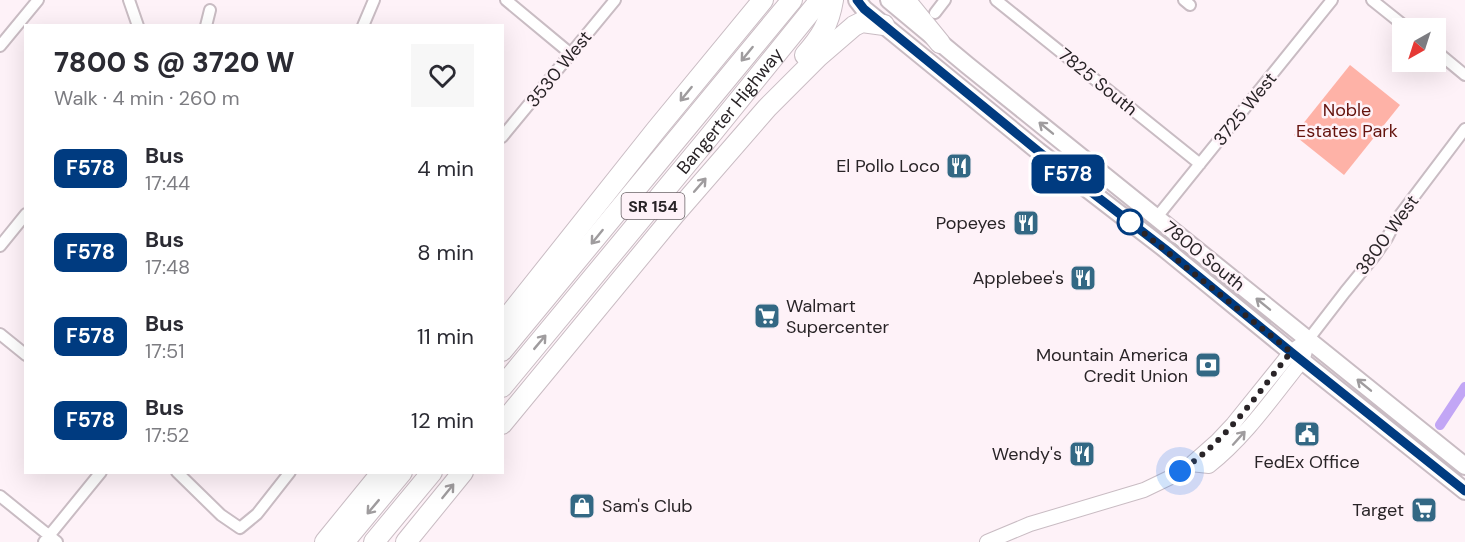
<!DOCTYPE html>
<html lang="en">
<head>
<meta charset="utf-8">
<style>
  :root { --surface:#fff; --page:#f7f7f7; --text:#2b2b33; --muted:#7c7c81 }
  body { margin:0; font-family:"DM Sans",sans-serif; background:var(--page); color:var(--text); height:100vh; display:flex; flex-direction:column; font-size:22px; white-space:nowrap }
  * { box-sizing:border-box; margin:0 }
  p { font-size:20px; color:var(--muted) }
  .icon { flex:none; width:33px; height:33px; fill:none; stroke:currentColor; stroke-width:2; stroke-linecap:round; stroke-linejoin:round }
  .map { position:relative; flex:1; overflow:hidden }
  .drawer { position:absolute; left:24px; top:24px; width:480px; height:450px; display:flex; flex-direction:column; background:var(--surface); border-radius:0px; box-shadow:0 6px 24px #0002 }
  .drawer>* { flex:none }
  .badge { padding:0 12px; border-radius:9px; font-size:21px; line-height:39px }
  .needle { width:39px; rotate:219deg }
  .tools { position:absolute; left:1392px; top:18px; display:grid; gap:12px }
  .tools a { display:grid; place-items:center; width:54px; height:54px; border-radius:0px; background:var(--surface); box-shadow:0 6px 24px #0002; font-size:30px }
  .you { position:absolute; width:30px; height:30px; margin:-15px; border:4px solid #fff; border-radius:50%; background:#1a73e8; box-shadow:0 0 0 9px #1a73e833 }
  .map>.badge { position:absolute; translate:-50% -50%; box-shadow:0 0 0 3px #fff }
  .round { display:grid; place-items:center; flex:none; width:63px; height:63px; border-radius:0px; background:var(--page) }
  .summary { display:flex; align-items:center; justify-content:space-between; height:102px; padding:0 30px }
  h1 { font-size:28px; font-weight:800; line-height:45px }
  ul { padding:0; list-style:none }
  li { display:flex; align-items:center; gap:18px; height:84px; padding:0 30px }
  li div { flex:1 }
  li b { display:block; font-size:22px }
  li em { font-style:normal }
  li .badge { min-width:66px; font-weight:700; text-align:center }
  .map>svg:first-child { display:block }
  .green { fill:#feb2a7 }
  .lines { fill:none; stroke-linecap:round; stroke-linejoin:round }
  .canal { stroke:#c2a6f5; stroke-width:10 }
  .minor-casing { stroke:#c9bcc3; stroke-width:14 }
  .tertiary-casing { stroke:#c9bcc3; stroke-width:16 }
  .primary-casing { stroke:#c9bcc3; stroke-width:20 }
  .motorway-casing { stroke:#c9bcc3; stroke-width:22 }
  .minor { stroke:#fff; stroke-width:10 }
  .tertiary { stroke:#fff; stroke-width:14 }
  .primary { stroke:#fff; stroke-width:16 }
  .motorway { stroke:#fff; stroke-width:20 }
  .oneway { stroke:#9f9c9e }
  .line-casing { stroke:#fff; stroke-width:14 }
  .line { stroke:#003b80; stroke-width:9 }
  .walk { stroke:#292427; stroke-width:6; stroke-dasharray:0 10.8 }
  .stop-dot { fill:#fff; stroke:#003b80; stroke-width:3 }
  .labels { text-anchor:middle; stroke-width:5; stroke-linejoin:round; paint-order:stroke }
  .shield { fill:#fef2f8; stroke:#696266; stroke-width:1.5 }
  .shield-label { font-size:16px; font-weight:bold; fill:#292427 }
  .street-label { font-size:18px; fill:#292427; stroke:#fef2f8 }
  .park-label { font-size:18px; fill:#64130d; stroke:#fef2f8 }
  .poi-label { font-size:18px; fill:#292427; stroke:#fef2f8; text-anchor:end }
</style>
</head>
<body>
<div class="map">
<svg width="1465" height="542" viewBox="0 0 1465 542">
  <rect width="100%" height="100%" fill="#fef2f8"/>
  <path class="green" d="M 1350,65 L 1400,105 L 1344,175 L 1294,135 Z"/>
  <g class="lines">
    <path class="canal" d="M 1440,425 L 1465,387"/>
    <g class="minor-casing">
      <path id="minor" d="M 129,0 L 138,26
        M 506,0 L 571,54
        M 996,0 L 1200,164
        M 1184,0 L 1190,5
        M 1372,0 L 1407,28
        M 935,13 L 945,0
        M 206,26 L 210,10
        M 363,26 L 374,0
        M 0,46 L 38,0
        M 1436,51 L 1465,75
        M 502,137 L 615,0
        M 1157,217 L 1332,0
        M 0,246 L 26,214
        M 0,334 L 26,355
        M 1308,340 L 1345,292 L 1376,254 L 1387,238 L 1397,219 L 1465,129
        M 177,472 L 221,515 L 240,528 L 257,514 L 290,472
        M 0,496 L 57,542
        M 44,542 L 101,472"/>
    </g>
    <g class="tertiary-casing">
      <path id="tertiary" d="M 1191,464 L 1209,466 C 1246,437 1273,397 1302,361 L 1305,351
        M 987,542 L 1030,524 L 1144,490 L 1169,478 L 1191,464 L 1217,441 L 1233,424 L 1291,352 L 1308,340"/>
    </g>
    <g class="primary-casing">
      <path id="primary" d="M 857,0 L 864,9 L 1038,151 L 1165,249 L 1291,352 L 1465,491
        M 889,0 L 967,65 L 1465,466"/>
    </g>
    <g class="motorway-casing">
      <g id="motorway">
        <path d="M 905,0 L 940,43"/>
        <path d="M 805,55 C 821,37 829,24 833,0"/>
        <path d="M 502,324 L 656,130 L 763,0"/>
        <path d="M 502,351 L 792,0"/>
        <path id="s1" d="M 502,387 L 709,137 L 820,0"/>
        <path d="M 502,424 L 675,214 L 767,108 L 818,57 L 854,26 L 862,22 L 884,25"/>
        <path d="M 325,542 L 382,472"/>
        <path d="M 344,542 L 402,472"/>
        <path d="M 374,542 L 432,472"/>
        <path d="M 406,542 L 463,472"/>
      </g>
    </g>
    <use href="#minor" class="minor"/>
    <use href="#tertiary" class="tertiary"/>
    <use href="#primary" class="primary"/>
    <use href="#motorway" class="motorway"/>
  </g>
  <defs><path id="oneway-shaft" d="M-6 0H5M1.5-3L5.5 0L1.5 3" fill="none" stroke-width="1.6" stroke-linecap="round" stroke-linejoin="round" transform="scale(1.5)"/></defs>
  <g class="oneway">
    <use href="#oneway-shaft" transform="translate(747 54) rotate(129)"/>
    <use href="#oneway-shaft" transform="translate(686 94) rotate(129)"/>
    <use href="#oneway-shaft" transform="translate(1046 128) rotate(-141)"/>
    <use href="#oneway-shaft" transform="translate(700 185) rotate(-49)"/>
    <use href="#oneway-shaft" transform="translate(597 237) rotate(129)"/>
    <use href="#oneway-shaft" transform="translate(1263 304) rotate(-141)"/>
    <use href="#oneway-shaft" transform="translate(540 342) rotate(-50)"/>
    <use href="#oneway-shaft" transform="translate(1364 385) rotate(-141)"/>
    <use href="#oneway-shaft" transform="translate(1239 438) rotate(-48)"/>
    <use href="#oneway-shaft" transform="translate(448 491) rotate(-51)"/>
    <use href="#oneway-shaft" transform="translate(373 507) rotate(130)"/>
  </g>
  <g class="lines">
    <g class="line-casing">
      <path id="line" d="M 857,0 L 864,9 L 1038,151 L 1165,249 L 1291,352 L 1465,491"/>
    </g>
    <use href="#line" class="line"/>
    <path class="walk" d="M 1130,222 L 1129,221 L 1291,352 C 1257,394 1226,442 1180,471"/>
  </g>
  <defs>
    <g id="restaurant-square" transform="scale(1.35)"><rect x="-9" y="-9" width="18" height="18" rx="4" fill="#336884" stroke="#fef2f8"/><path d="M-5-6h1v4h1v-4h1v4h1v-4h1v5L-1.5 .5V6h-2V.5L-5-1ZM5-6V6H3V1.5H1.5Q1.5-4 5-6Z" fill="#fff"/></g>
    <g id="supermarket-square" transform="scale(1.35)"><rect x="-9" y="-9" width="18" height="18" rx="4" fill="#336884" stroke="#fef2f8"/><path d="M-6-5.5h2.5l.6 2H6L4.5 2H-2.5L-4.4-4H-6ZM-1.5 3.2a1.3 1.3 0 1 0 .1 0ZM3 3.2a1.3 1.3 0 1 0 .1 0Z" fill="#fff"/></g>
    <g id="bank-square" transform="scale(1.35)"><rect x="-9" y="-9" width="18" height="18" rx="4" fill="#336884" stroke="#fef2f8"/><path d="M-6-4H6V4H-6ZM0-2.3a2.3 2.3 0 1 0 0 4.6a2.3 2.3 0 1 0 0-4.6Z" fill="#fff"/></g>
    <g id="civic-square" transform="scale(1.35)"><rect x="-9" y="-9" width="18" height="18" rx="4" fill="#336884" stroke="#fef2f8"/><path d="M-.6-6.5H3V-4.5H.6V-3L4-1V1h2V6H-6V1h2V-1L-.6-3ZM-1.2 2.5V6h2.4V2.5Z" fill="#fff"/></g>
    <g id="shop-square" transform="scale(1.35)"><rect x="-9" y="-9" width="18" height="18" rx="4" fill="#336884" stroke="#fef2f8"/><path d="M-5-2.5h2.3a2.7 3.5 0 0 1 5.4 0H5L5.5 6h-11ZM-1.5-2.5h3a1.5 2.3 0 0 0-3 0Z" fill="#fff"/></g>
  </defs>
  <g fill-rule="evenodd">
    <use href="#restaurant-square" x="959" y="166"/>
    <use href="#restaurant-square" x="1026" y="223"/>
    <use href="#restaurant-square" x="1083" y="278"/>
    <use href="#supermarket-square" x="767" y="316"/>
    <use href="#bank-square" x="1208" y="365"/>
    <use href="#civic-square" x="1307" y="434"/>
    <use href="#restaurant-square" x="1082" y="454"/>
    <use href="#shop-square" x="582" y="506"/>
    <use href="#supermarket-square" x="1424" y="510"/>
  </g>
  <circle class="stop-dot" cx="1130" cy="222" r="12"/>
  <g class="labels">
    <rect class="shield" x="621.5" y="193" width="63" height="26" rx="4.5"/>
    <g class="shield-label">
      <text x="653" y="212">SR 154</text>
    </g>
    <g class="street-label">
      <text transform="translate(559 69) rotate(-51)" y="6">3530 West</text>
      <text transform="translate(1098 82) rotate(39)" y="6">7825 South</text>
      <text transform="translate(1245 109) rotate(-51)" y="6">3725 West</text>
      <text dy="6" stroke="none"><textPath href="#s1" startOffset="358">Bangerter Highway</textPath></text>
      <text transform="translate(1387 235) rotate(-54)" y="6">3800 West</text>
      <text transform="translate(1204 256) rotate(39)" y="6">7800 South</text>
    </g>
    <g class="park-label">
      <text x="1347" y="116">Noble<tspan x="1347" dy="21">Estates Park</tspan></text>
    </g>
    <g class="poi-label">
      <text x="940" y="172">El Pollo Loco</text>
      <text x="1006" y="229">Popeyes</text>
      <text x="1064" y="284">Applebee's</text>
      <text x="786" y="312" text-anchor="start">Walmart<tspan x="786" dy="21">Supercenter</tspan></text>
      <text x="1188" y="361">Mountain America<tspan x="1188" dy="21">Credit Union</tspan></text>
      <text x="1062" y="460">Wendy's</text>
      <text x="1307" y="468" text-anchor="middle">FedEx Office</text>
      <text x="602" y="512" text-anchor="start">Sam's Club</text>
      <text x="1404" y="516">Target</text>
    </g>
  </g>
</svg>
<div class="tools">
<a><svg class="needle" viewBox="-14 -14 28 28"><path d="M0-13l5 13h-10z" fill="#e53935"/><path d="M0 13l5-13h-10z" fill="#7c7c81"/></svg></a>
</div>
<div class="you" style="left:1180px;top:471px"></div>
<b class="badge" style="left:1068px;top:174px;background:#003b80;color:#fff">F578</b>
<section class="drawer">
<div class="summary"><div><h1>7800 S @ 3720 W</h1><p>Walk · 4 min · 260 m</p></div><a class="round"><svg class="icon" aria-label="heart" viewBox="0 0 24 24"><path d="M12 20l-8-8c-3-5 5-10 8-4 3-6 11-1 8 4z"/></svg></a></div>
<ul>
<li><span class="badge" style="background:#003b80;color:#fff">F578</span><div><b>Bus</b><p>17:44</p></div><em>4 min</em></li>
<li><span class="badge" style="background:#003b80;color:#fff">F578</span><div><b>Bus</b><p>17:48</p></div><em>8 min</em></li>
<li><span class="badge" style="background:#003b80;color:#fff">F578</span><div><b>Bus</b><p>17:51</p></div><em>11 min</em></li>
<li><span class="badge" style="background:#003b80;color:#fff">F578</span><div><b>Bus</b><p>17:52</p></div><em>12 min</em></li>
</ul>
</section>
</div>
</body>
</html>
